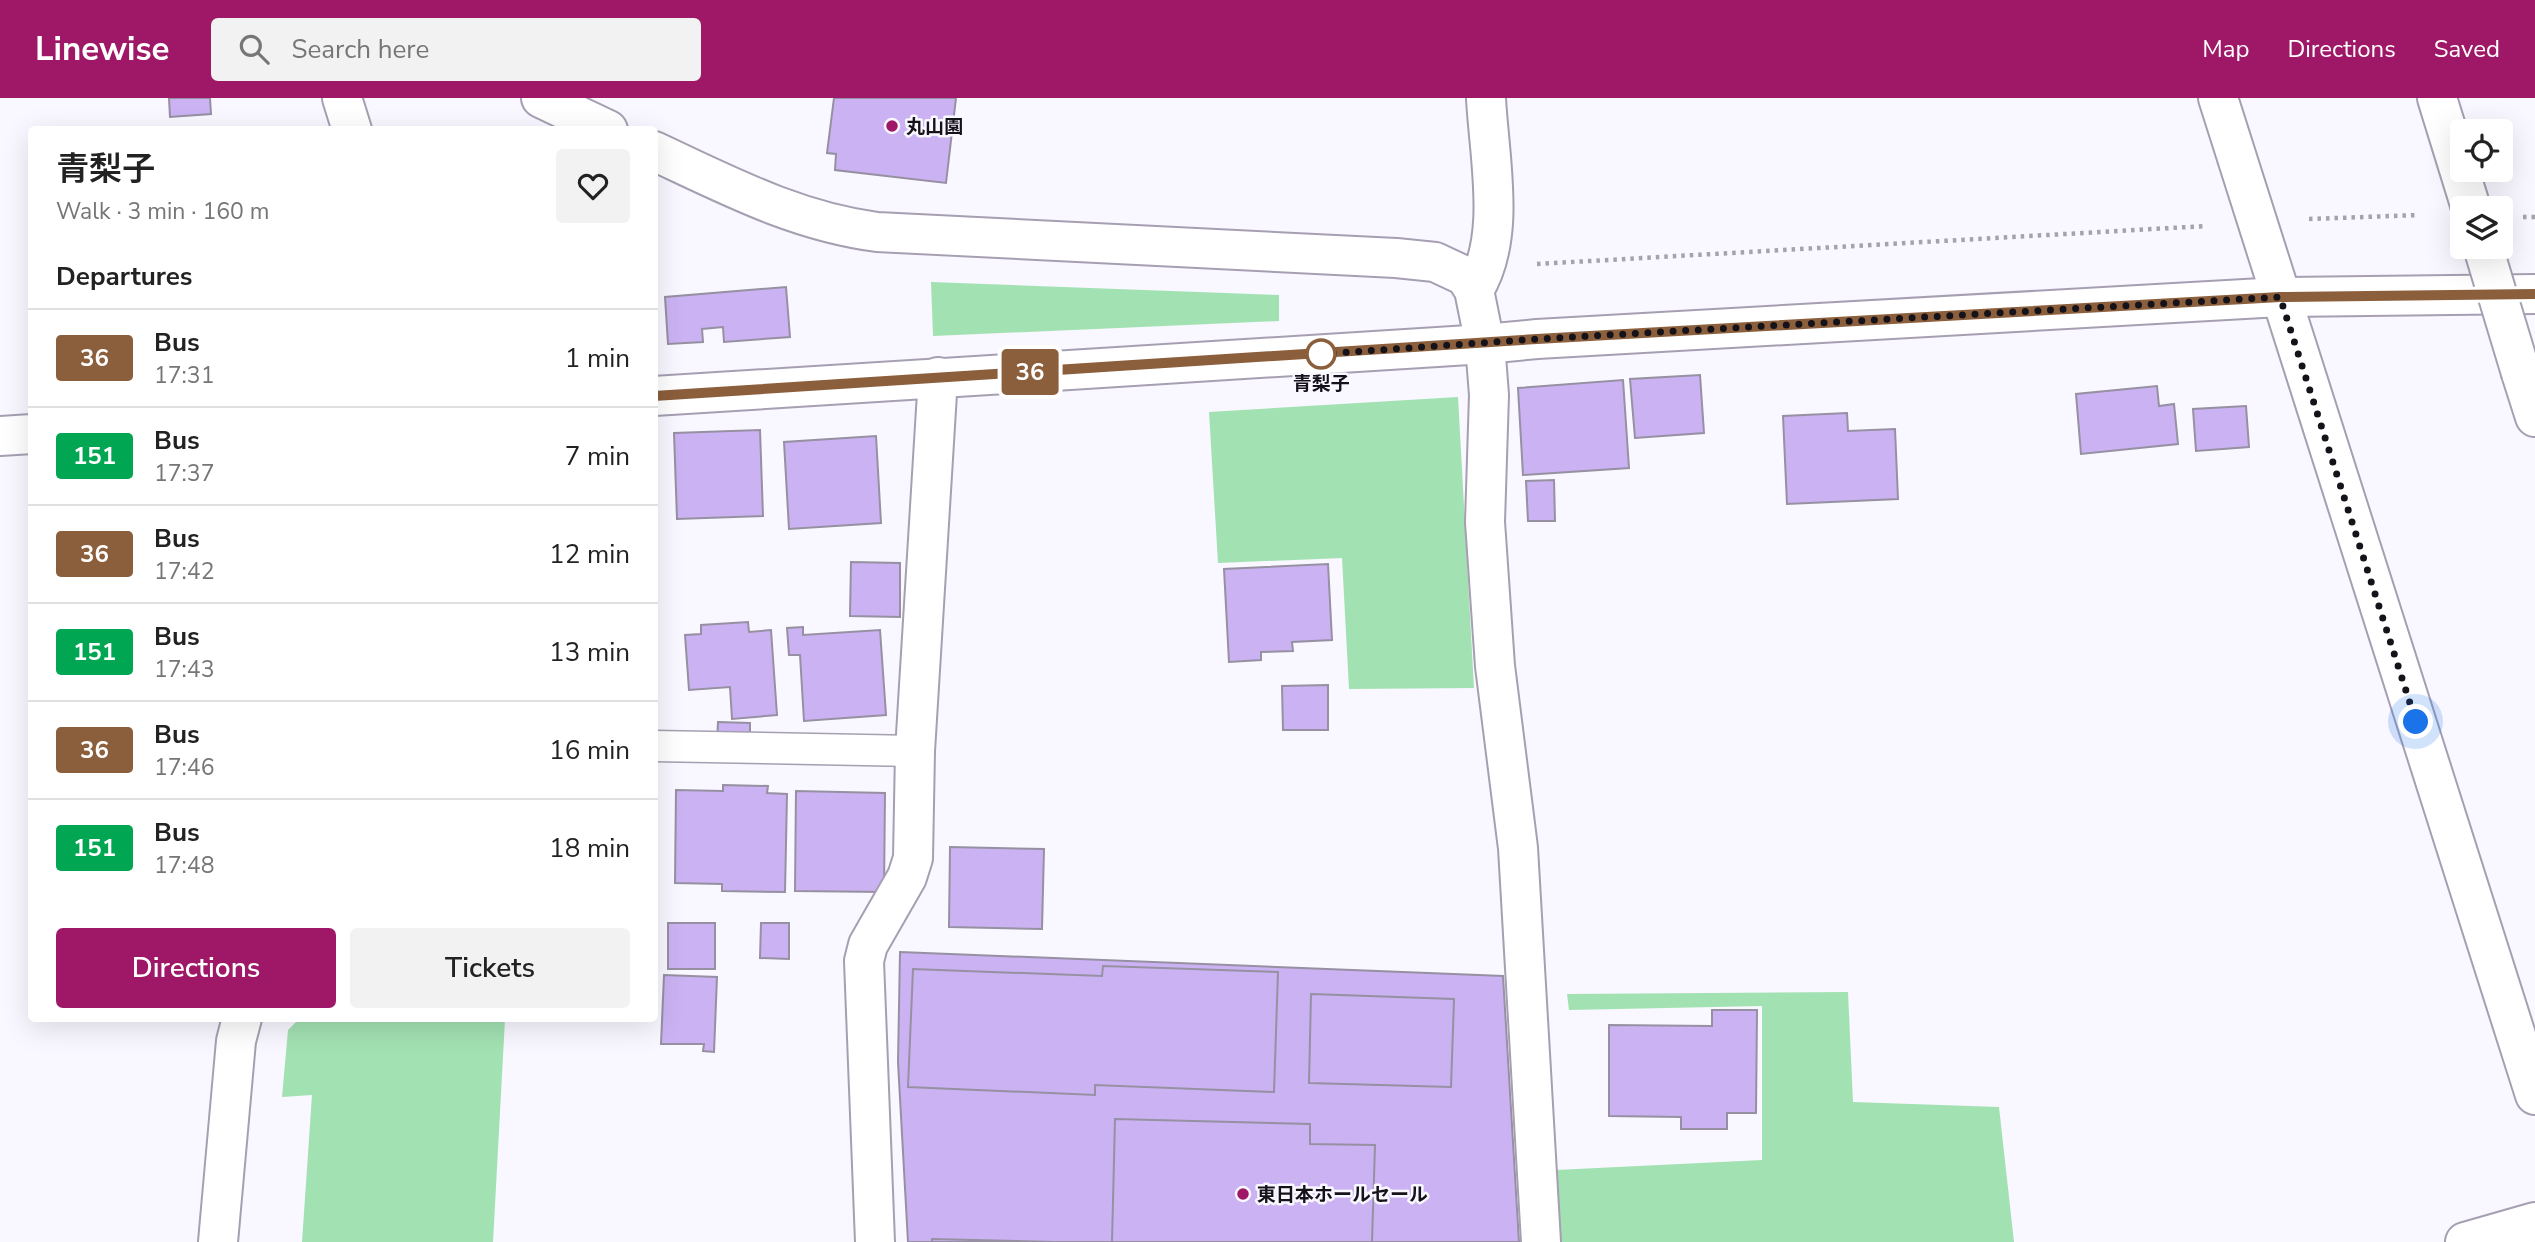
<!DOCTYPE html>
<html lang="en">
<head>
<meta charset="utf-8">
<style>
  :root { --surface:#fff; --page:#f2f2f2; --text:#222; --muted:#767676; --line:#e0e0e0; --accent:#9f1867 }
  body { margin:0; font-family:"Nunito Sans","Noto Sans JP",sans-serif; background:var(--page); color:var(--text); height:100vh; display:flex; flex-direction:column; font-size:26px; white-space:nowrap }
  * { box-sizing:border-box; margin:0 }
  p { font-size:23px; color:var(--muted) }
  .icon { flex:none; width:38px; height:38px; fill:none; stroke:currentColor; stroke-width:2; stroke-linecap:round; stroke-linejoin:round }
  .map { position:relative; flex:1; overflow:hidden }
  .drawer { position:absolute; left:28px; top:28px; width:630px; height:896px; display:flex; flex-direction:column; background:var(--surface); border-radius:7px; box-shadow:0 7px 28px #0002 }
  .drawer>* { flex:none }
  .badge { padding:0 14px; border-radius:5px; font-size:24px; line-height:46px }
  .buttons { position:absolute; left:2450px; top:21px; display:grid; gap:14px }
  .buttons a { display:grid; place-items:center; width:63px; height:63px; border-radius:7px; background:var(--surface); box-shadow:0 7px 28px #0002; font-size:35px }
  .you { position:absolute; width:35px; height:35px; margin:-18px; border:5px solid #fff; border-radius:50%; background:#1a73e8; box-shadow:0 0 0 10px #1a73e833 }
  .map>.badge { position:absolute; translate:-50% -50%; box-shadow:0 0 0 4px #fff }
  h2 { padding:0 28px; font-size:26px; line-height:63px }
  .round { display:grid; place-items:center; flex:none; width:74px; height:74px; border-radius:7px; background:var(--page) }
  .headline { display:flex; align-items:center; justify-content:space-between; height:119px; padding:0 28px }
  h1 { font-size:33px; font-weight:600; line-height:52px }
  .cta { display:flex; gap:14px; margin-top:auto; padding:14px 28px }
  .cta a { flex:1; height:80px; border-radius:7px; background:var(--accent); color:#fff; font-size:28px; font-weight:600; line-height:80px; text-align:center }
  .cta a+a { background:var(--page); color:var(--text) }
  ul { padding:0; list-style:none }
  li { display:flex; align-items:center; gap:21px; height:98px; padding:0 28px; border-top:2px solid var(--line) }
  li div { flex:1 }
  li b { display:block; font-size:26px }
  li em { font-style:normal }
  li .badge { min-width:77px; font-weight:700; text-align:center }
  header { display:flex; align-items:center; gap:42px; box-sizing:border-box; height:98px; padding:0 35px; background:var(--accent); color:#fff }
  header strong { font-size:33px }
  nav { display:flex; gap:38px; margin-inline-start:auto; font-size:24px }
  .search { width:490px; height:63px; background:var(--page); display:flex; align-items:center; gap:18px; box-sizing:border-box; padding:0 24px; border-radius:7px; color:var(--muted); font-size:26px }
  .map>svg:first-child { display:block }
  .green { fill:#a2e1b2 }
  .building { fill:#cbb3f3; stroke:#9690a2; stroke-width:2 }
  .lines { fill:none; stroke-linecap:round; stroke-linejoin:round }
  .service-casing { stroke:#a69fb2; stroke-width:33 }
  .minor-casing { stroke:#a69fb2; stroke-width:42 }
  .tertiary-casing { stroke:#a69fb2; stroke-width:42 }
  .secondary-casing { stroke:#a69fb2; stroke-width:42 }
  .motorway-casing { stroke:#a69fb2; stroke-width:42 }
  .path { stroke:#a5a2aa; stroke-width:4.5; stroke-dasharray:3.5 5; stroke-linecap:butt }
  .service { stroke:#fff; stroke-width:30 }
  .minor { stroke:#fff; stroke-width:38 }
  .tertiary { stroke:#fff; stroke-width:38 }
  .secondary { stroke:#fff; stroke-width:38 }
  .motorway { stroke:#fff; stroke-width:38 }
  .motorway-bridge-casing { stroke:#a69fb2; stroke-width:42; stroke-linecap:butt }
  .motorway-bridge { stroke:#fff; stroke-width:38 }
  .line-casing { stroke:#fff; stroke-width:16 }
  .line { stroke:#8b5e3c; stroke-width:10 }
  .walk { stroke:#151219; stroke-width:7; stroke-dasharray:0 12.6 }
  .poi-dot { fill:#9f1867; stroke:#f9f7ff; stroke-width:2.5 }
  .stop-dot { fill:#fff; stroke:#8b5e3c; stroke-width:3.5 }
  .labels { text-anchor:middle; stroke-width:5; stroke-linejoin:round; paint-order:stroke }
  .poi-label { font-size:19px; font-weight:bold; fill:#151219; stroke:#f9f7ff; text-anchor:start }
  .stop-label { font-size:19px; font-weight:bold; fill:#151219; stroke:#f9f7ff }
</style>
</head>
<body>
<header>
<strong>Linewise</strong>
<div class="search"><svg class="icon" aria-label="search" viewBox="0 0 24 24"><circle cx="10" cy="10" r="6"/><path d="M15 15l6 6"/></svg>Search here</div>
<nav><a>Map</a><a>Directions</a><a>Saved</a></nav>
</header>
<div class="map">
<svg width="2535" height="1144" viewBox="0 0 2535 1144">
  <rect width="100%" height="100%" fill="#f9f7ff"/>
  <path class="green" d="M 931,184 L 1279,197 L 1279,223 L 933,238 Z
    M 1458,299 L 1474,590 L 1349,591 L 1342,460 L 1218,465 L 1209,314 Z
    M 1848,894 L 1853,1004 L 1999,1009 L 2014,1144 L 1561,1144 L 1556,1072 L 1762,1062 L 1762,908 L 1569,912 L 1567,896 Z
    M 299,921 L 505,921 L 493,1144 L 302,1144 L 312,997 L 282,999 L 288,932 Z"/>
  <path class="building" d="M 169,0 L 210,0 L 211,16 L 170,19 Z
    M 834,0 L 956,0 L 946,85 L 835,72 L 836,56 L 827,55 Z
    M 786,189 L 790,239 L 724,244 L 723,229 L 702,231 L 703,244 L 668,246 L 665,199 Z
    M 1700,277 L 1704,335 L 1635,340 L 1630,281 Z
    M 1623,282 L 1629,370 L 1523,377 L 1518,290 Z
    M 2157,288 L 2159,308 L 2174,306 L 2178,346 L 2081,356 L 2076,296 Z
    M 2246,308 L 2249,349 L 2196,353 L 2193,311 Z
    M 1847,315 L 1848,333 L 1895,331 L 1898,401 L 1787,406 L 1783,318 Z
    M 760,332 L 763,418 L 677,421 L 674,335 Z
    M 876,338 L 881,425 L 789,431 L 784,344 Z
    M 1554,382 L 1555,423 L 1528,423 L 1526,383 Z
    M 851,464 L 900,465 L 900,519 L 850,518 Z
    M 1328,466 L 1332,542 L 1292,544 L 1293,553 L 1261,554 L 1261,562 L 1229,564 L 1224,471 Z
    M 748,524 L 749,534 L 771,532 L 777,617 L 732,621 L 730,589 L 689,592 L 685,537 L 701,536 L 701,527 Z
    M 803,529 L 803,537 L 880,532 L 886,617 L 804,623 L 800,557 L 789,557 L 787,530 Z
    M 1328,587 L 1328,632 L 1283,632 L 1282,588 Z
    M 718,624 L 750,625 L 750,644 L 717,643 Z
    M 723,687 L 768,688 L 767,695 L 787,696 L 785,794 L 722,793 L 722,786 L 675,785 L 676,692 L 723,693 Z
    M 796,693 L 885,695 L 884,794 L 795,793 Z
    M 950,749 L 1044,751 L 1042,831 L 949,829 Z
    M 668,825 L 715,825 L 715,871 L 668,871 Z
    M 761,825 L 789,825 L 789,861 L 760,860 Z
    M 900,854 L 1503,878 L 1519,1144 L 908,1144 L 898,964 Z
    M 1103,868 L 1278,874 L 1274,994 L 1095,987 L 1095,997 L 908,989 L 913,871 L 1102,878 Z
    M 664,877 L 717,879 L 714,954 L 703,953 L 704,946 L 661,946 Z
    M 1311,896 L 1454,901 L 1451,989 L 1309,985 Z
    M 1712,912 L 1757,912 L 1756,1015 L 1727,1015 L 1727,1031 L 1681,1031 L 1681,1019 L 1609,1018 L 1609,927 L 1712,928 Z
    M 1115,1021 L 1310,1026 L 1310,1046 L 1375,1047 L 1372,1144 L 1112,1144 Z
    M 932,1141 L 1055,1144 L 932,1144 Z"/>
  <g class="lines">
    <g class="service-casing">
      <path id="service" d="M 654,648 L 915,653"/>
    </g>
    <g class="minor-casing">
      <path id="minor" d="M 342,0 L 352,32
        M 541,0 L 608,32
        M 2218,0 L 2535,997
        M 654,53 C 729,88 795,123 877,134 L 1396,160 L 1435,164 L 1465,178 L 1474,192 L 1485,246 L 1489,297 L 1485,424 L 1495,568 L 1518,750 L 1541,1144
        M 1474,192 C 1507,139 1489,60 1486,0
        M 875,1144 L 864,863 L 868,847 L 907,779 L 913,760 L 915,653 L 938,279
        M 2465,1144 L 2535,1124"/>
    </g>
    <g class="tertiary-casing">
      <path id="tertiary" d="M 218,1144 L 236,943 L 242,920"/>
    </g>
    <g class="secondary-casing">
      <path id="secondary" d="M 654,298 L 1485,246 L 1537,241 L 2280,199 L 2535,196
        M 0,338 L 32,336"/>
    </g>
    <g class="motorway-casing">
      <path id="motorway" d="M 2437,0 L 2471,110
        M 2521,275 L 2535,319"/>
    </g>
    <path class="path" d="M 2523,119 L 2535,119
      M 2309,121 L 2419,117
      M 1537,166 L 2206,128"/>
    <use href="#service" class="service"/>
    <use href="#minor" class="minor"/>
    <use href="#tertiary" class="tertiary"/>
    <use href="#secondary" class="secondary"/>
    <use href="#motorway" class="motorway"/>
    <g class="motorway-bridge-casing">
      <path id="motorway-bridge" d="M 2483,149 L 2521,275"/>
    </g>
    <use href="#motorway-bridge" class="motorway-bridge"/>
  </g>
  <g class="lines">
    <g class="line-casing">
      <path id="line" d="M 654,298 L 1537,241 L 2280,199 L 2535,196"/>
    </g>
    <use href="#line" class="line"/>
    <path class="walk" d="M 1321,256 L 1537,241 L 2280,199 L 2416,624"/>
  </g>
  <g class="poi-dot">
    <circle cx="892" cy="28" r="7"/>
    <circle cx="1243" cy="1096" r="7"/>
  </g>
  <circle class="stop-dot" cx="1321" cy="256" r="14"/>
  <g class="labels">
    <g class="poi-label">
      <text x="906" y="35">丸山園</text>
      <text x="1257" y="1103">東日本ホールセール</text>
    </g>
    <g class="stop-label">
      <text x="1321" y="292">青梨子</text>
    </g>
  </g>
</svg>
<div class="buttons">
<a><svg class="icon" aria-label="locate" viewBox="0 0 24 24"><circle cx="12" cy="12" r="6"/><path d="M12 2v4M12 18v4M2 12h4M18 12h4"/></svg></a>
<a><svg class="icon" aria-label="layers" viewBox="0 0 24 24"><path d="M12 4l9 5-9 5-9-5zM3 14l9 5 9-5"/></svg></a>
</div>
<div class="you" style="left:2416px;top:624px"></div>
<b class="badge" style="left:1030px;top:274px;background:#8b5e3c;color:#fff">36</b>
<section class="drawer">
<div class="headline"><div><h1>青梨子</h1><p>Walk · 3 min · 160 m</p></div><a class="round"><svg class="icon" aria-label="heart" viewBox="0 0 24 24"><path d="M12 20l-8-8c-3-5 5-10 8-4 3-6 11-1 8 4z"/></svg></a></div>
<h2>Departures</h2>
<ul>
<li><span class="badge" style="background:#8b5e3c;color:#fff">36</span><div><b>Bus</b><p>17:31</p></div><em>1 min</em></li>
<li><span class="badge" style="background:#00a651;color:#fff">151</span><div><b>Bus</b><p>17:37</p></div><em>7 min</em></li>
<li><span class="badge" style="background:#8b5e3c;color:#fff">36</span><div><b>Bus</b><p>17:42</p></div><em>12 min</em></li>
<li><span class="badge" style="background:#00a651;color:#fff">151</span><div><b>Bus</b><p>17:43</p></div><em>13 min</em></li>
<li><span class="badge" style="background:#8b5e3c;color:#fff">36</span><div><b>Bus</b><p>17:46</p></div><em>16 min</em></li>
<li><span class="badge" style="background:#00a651;color:#fff">151</span><div><b>Bus</b><p>17:48</p></div><em>18 min</em></li>
</ul>
<div class="cta"><a>Directions</a><a>Tickets</a></div>
</section>
</div>
</body>
</html>
